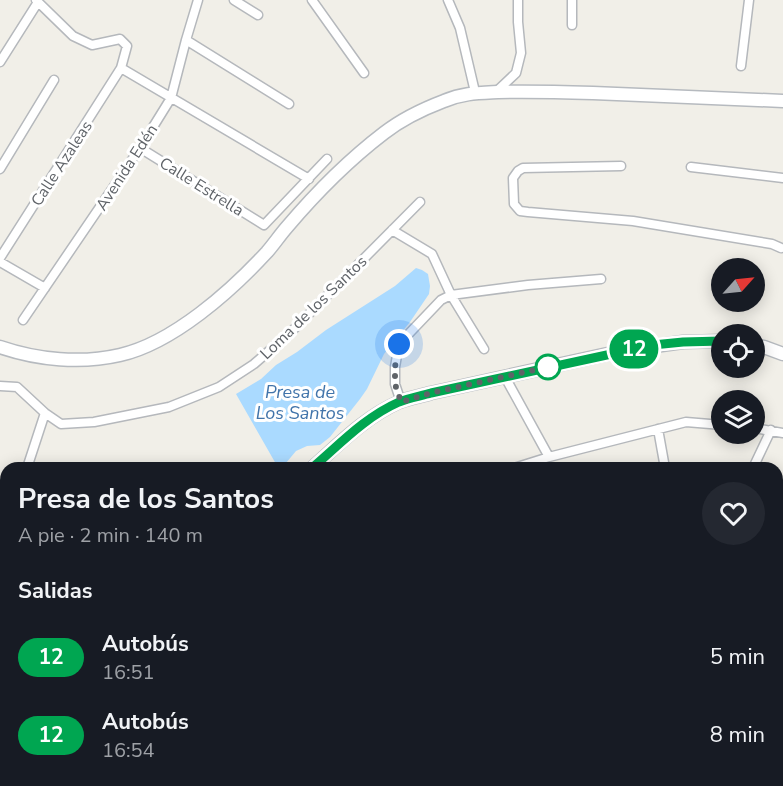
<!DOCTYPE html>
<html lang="es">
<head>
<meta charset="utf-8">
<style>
  :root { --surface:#171b24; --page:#242831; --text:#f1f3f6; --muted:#9ea1a6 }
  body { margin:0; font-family:"Nunito Sans",sans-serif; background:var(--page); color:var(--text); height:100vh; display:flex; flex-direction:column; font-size:22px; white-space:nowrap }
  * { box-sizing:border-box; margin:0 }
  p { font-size:20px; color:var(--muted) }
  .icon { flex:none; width:33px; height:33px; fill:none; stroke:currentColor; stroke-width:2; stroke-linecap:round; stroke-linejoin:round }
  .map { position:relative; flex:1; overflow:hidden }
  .sheet { position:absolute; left:0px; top:462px; width:783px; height:324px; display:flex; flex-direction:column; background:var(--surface); border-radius:18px 18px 0 0; box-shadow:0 3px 15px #0003 }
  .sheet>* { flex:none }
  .badge { padding:0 12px; border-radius:20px; font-size:21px; line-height:39px }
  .needle { width:39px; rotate:63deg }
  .tools { position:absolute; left:711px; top:258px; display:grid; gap:12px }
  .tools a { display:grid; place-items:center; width:54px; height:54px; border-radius:50%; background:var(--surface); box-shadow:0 3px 15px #0003; font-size:30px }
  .you { position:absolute; width:30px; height:30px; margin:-15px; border:4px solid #fff; border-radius:50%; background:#1a73e8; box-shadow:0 0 0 9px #1a73e833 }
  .map>.badge { position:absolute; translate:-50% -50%; box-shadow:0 0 0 3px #fff }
  h2 { padding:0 18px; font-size:22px; line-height:54px }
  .round { display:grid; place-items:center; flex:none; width:63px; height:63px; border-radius:32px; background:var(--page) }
  .summary { display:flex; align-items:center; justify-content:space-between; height:102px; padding:0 18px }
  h1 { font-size:28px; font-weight:700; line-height:45px }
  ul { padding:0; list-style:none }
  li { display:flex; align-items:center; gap:18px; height:78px; padding:0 18px }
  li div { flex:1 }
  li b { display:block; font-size:22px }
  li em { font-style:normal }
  li .badge { min-width:66px; font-weight:700; text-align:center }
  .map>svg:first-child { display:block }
  .water { fill:#aadaff }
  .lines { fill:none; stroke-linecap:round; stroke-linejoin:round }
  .street-casing { stroke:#b5b8bc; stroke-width:11 }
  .secondary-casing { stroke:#b6babf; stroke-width:15 }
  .street { stroke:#fff; stroke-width:8 }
  .secondary { stroke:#fff; stroke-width:12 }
  .line-casing { stroke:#fff; stroke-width:14 }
  .line { stroke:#00a651; stroke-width:9 }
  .walk { stroke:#5f6368; stroke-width:6; stroke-dasharray:0 10.8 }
  .stop-dot { fill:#fff; stroke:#00a651; stroke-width:3 }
  .labels { text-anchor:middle; stroke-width:6; stroke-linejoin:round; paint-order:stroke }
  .street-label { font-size:16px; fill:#5f6368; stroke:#fff }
  .water-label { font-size:18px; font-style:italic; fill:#4174aa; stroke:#fff }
</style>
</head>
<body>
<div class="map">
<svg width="783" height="786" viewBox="0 0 783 786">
  <rect width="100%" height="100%" fill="#f1efe8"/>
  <path class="water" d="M 416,268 L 422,270 L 428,274 L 430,286 L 429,294 L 410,322 L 384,354 L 367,389 L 360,399 L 330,437 L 320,445 L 307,446 L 296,451 L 286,463 L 276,464 L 236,394 L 261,379 L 276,365 L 297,352 L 326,330 L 395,286 Z"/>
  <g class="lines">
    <g class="street-casing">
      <path id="street" d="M 234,0 L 258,15
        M 312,0 L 364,73
        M 448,0 L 460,28 L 475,92
        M 572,25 L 572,0
        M 186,40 L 289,104
        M 0,62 L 38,2
        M 741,66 L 749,0
        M 121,68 L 309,179
        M 496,92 L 516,73 L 521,53 L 518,22 L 518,0
        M 140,148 L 264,225 L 327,159
        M 621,166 L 523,168 L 518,171 L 513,178 L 514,204 L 520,211 L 528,212 L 633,221 L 772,244 L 781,248
        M 691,167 L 783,178
        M 0,169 L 54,80
        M 392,230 L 432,254 L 451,295 L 484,349
        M 0,258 L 121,68 L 127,46 L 120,39 L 92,45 L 73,36 L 36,0
        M 0,262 L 45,288
        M 23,320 L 140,148 L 171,98 L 186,40 L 198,0
        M 505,377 L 549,457
        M 0,386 L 17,387 L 45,413 L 61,424 L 94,422 L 169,407 L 219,387 L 254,364 L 293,330 L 420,202
        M 401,402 L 395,384 L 395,367 L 399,344 L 441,300 L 451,295 L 528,285 L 601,279
        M 754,428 L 783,433
        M 658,429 L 665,468
        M 27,468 L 45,413
        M 514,468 L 549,457 L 686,422 L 722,425
        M 753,468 L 771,430
        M 0,536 L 6,534
        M 777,611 L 783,606
        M 777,716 L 783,719
        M 0,771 L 6,773
        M 28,780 L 46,786
        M 148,782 L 162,786"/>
    </g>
    <g class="secondary-casing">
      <path id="secondary" d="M 754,345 L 764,347 L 783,354
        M 0,347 C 38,360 81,364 120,355 C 173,343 231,291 267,252 C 274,244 280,235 287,227 C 315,194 350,159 384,133 C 402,119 423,109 444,101 C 463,93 478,93 498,92 C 529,91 561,92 593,93 C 656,96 720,98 783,101
        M 312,468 C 339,444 365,417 399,402 C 409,398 421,396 431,393 L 626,350 L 683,342 L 722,341
        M 0,648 L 6,646"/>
    </g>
    <use href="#street" class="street"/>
    <use href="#secondary" class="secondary"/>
  </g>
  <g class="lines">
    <g class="line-casing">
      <path id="line" d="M 312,468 C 340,444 365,417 399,402 C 409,398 421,396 431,393 L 653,345 L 683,342 L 722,341"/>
    </g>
    <use href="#line" class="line"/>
    <path class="walk" d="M 399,344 L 395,367 L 395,384 L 401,402 L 431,393 L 548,367"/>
  </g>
  <circle class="stop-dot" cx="548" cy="367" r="12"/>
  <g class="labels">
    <g class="street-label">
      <text transform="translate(61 163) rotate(-57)" y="6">Calle Azaleas</text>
      <text transform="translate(126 167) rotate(-57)" y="6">Avenida Edén</text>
      <text transform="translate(202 186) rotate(32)" y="6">Calle Estrella</text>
      <text transform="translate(313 307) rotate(-44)" y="6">Loma de los Santos</text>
    </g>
    <g class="water-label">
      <text x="300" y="398">Presa de<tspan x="300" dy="21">Los Santos</tspan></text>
    </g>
  </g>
</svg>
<div class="tools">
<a><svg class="needle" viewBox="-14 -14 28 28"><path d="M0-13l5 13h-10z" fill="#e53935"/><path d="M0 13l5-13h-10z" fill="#9ea1a6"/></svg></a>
<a><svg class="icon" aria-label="locate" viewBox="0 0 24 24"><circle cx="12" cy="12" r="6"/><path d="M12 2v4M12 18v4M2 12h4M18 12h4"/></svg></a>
<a><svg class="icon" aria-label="layers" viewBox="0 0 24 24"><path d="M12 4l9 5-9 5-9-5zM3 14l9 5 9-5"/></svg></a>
</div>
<div class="you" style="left:399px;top:344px"></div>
<b class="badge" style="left:634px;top:349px;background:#00a651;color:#fff">12</b>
<section class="sheet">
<div class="summary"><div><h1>Presa de los Santos</h1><p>A pie · 2 min · 140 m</p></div><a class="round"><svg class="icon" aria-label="heart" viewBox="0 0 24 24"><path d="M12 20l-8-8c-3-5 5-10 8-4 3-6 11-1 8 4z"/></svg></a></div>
<h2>Salidas</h2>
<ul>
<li><span class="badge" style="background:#00a651;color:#fff">12</span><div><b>Autobús</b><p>16:51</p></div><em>5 min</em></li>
<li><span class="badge" style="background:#00a651;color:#fff">12</span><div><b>Autobús</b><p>16:54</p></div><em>8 min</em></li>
</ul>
</section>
</div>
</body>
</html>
